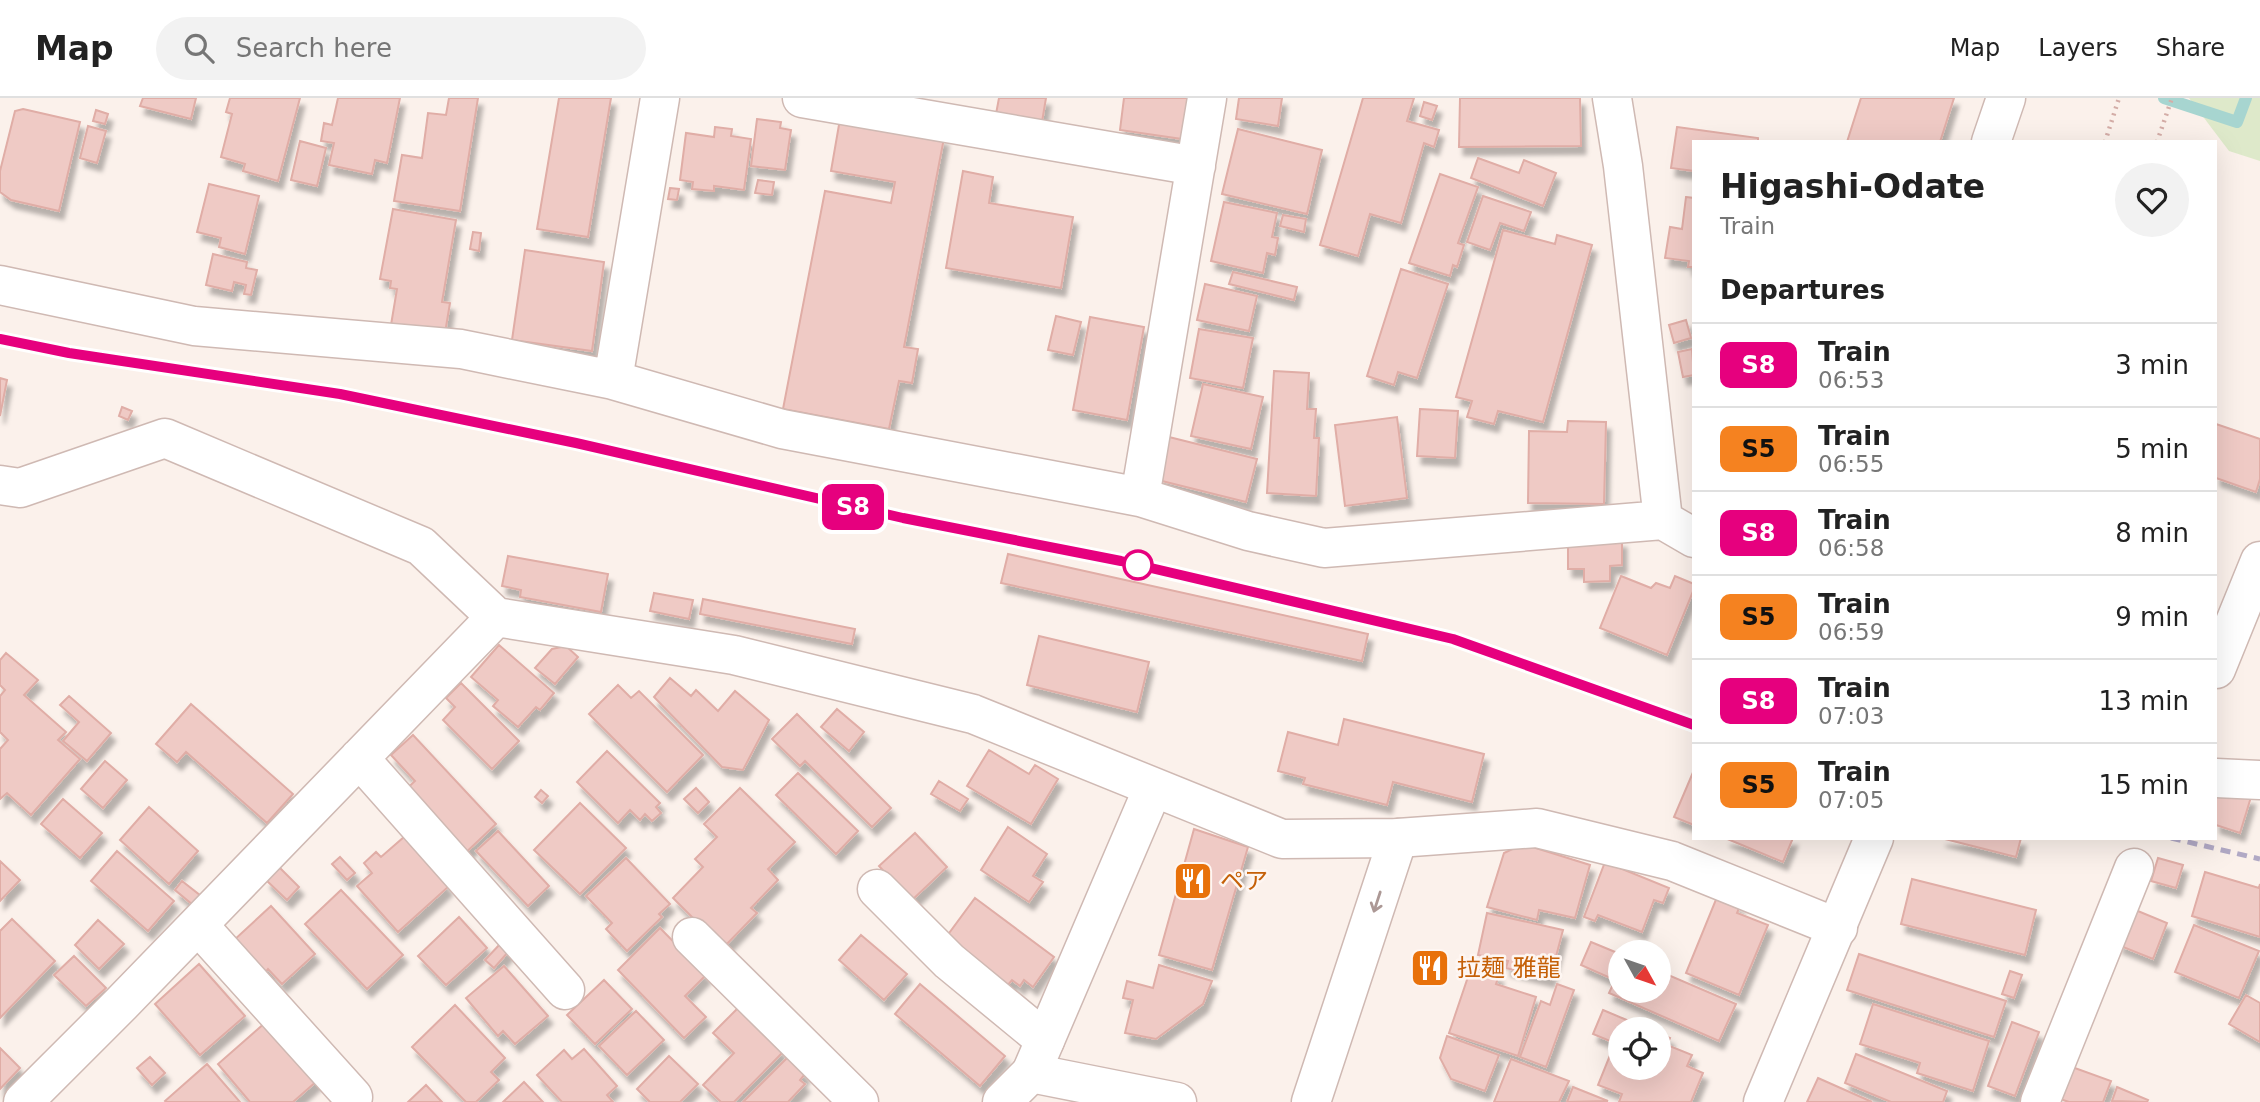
<!DOCTYPE html>
<html lang="en">
<head>
<meta charset="utf-8">
<style>
  :root { --surface:#fff; --page:#f2f2f2; --text:#222; --muted:#767676; --line:#e0e0e0 }
  body { margin:0; font-family:"DejaVu Sans","Noto Sans JP",sans-serif; background:var(--page); color:var(--text); height:100vh; display:flex; flex-direction:column; font-size:26px; white-space:nowrap }
  * { box-sizing:border-box; margin:0 }
  p { font-size:23px; color:var(--muted) }
  .icon { flex:none; width:38px; height:38px; fill:none; stroke:currentColor; stroke-width:2; stroke-linecap:round; stroke-linejoin:round }
  .map { position:relative; flex:1; overflow:hidden }
  .side { position:absolute; left:1692px; top:42px; width:525px; height:700px; display:flex; flex-direction:column; background:var(--surface); border-radius:0px; box-shadow:0 7px 28px #0002 }
  .side>* { flex:none }
  .badge { padding:0 14px; border-radius:10px; font-size:24px; line-height:46px }
  .needle { width:46px; rotate:130deg }
  .buttons { position:absolute; left:1608px; top:842px; display:grid; gap:14px }
  .buttons a { display:grid; place-items:center; width:63px; height:63px; border-radius:50%; background:var(--surface); box-shadow:0 7px 28px #0002; font-size:35px }
  .map>.badge { position:absolute; translate:-50% -50%; box-shadow:0 0 0 4px #fff }
  h2 { padding:0 28px; font-size:26px; line-height:63px }
  .round { display:grid; place-items:center; flex:none; width:74px; height:74px; border-radius:37px; background:var(--page) }
  .summary { display:flex; align-items:center; justify-content:space-between; height:119px; padding:0 28px }
  h1 { font-size:33px; font-weight:700; line-height:52px }
  ul { padding:0; list-style:none }
  li { display:flex; align-items:center; gap:21px; height:84px; padding:0 28px; border-top:2px solid var(--line) }
  li div { flex:1 }
  li b { display:block; font-size:26px }
  li em { font-style:normal }
  li .badge { min-width:77px; font-weight:700; text-align:center }
  header { display:flex; align-items:center; gap:42px; box-sizing:border-box; height:98px; padding:0 35px; background:var(--surface); border-bottom:2px solid var(--line) }
  header strong { font-size:33px }
  nav { display:flex; gap:38px; margin-inline-start:auto; font-size:24px }
  .search { width:490px; height:63px; background:var(--page); display:flex; align-items:center; gap:18px; box-sizing:border-box; padding:0 24px; border-radius:38px; color:var(--muted); font-size:26px }
  .map>svg:first-child { display:block }
  .green { fill:#dee9ca }
  .lines { fill:none; stroke-linecap:round; stroke-linejoin:round }
  .stream { stroke:#a7d5d0; stroke-width:12 }
  .building { fill:#efcac5; stroke:#e0ada6; stroke-width:2; filter:url(#shadow) }
  .minor-casing { stroke:#cfb9b3; stroke-width:41 }
  .tertiary-casing { stroke:#cfb9b3; stroke-width:41 }
  .path { stroke:#d4ada7; stroke-width:4.5; stroke-dasharray:2 5; stroke-linecap:butt }
  .minor { stroke:#fff; stroke-width:38 }
  .tertiary { stroke:#fff; stroke-width:38 }
  .rail { stroke:#b1a9c5; stroke-width:5; stroke-dasharray:10 7; stroke-linecap:butt }
  .oneway { stroke:#ac9895 }
  .line-casing { stroke:#fff; stroke-width:16 }
  .line { stroke:#e6007e; stroke-width:10 }
  .stop-dot { fill:#fff; stroke:#e6007e; stroke-width:3.5 }
  .labels { text-anchor:middle; stroke-width:5; stroke-linejoin:round; paint-order:stroke }
  .food-label { font-size:24px; fill:#c56008; stroke:#fef6f2; text-anchor:start }
</style>
</head>
<body>
<header>
<strong>Map</strong>
<div class="search"><svg class="icon" aria-label="search" viewBox="0 0 24 24"><circle cx="10" cy="10" r="6"/><path d="M15 15l6 6"/></svg>Search here</div>
<nav><a>Map</a><a>Layers</a><a>Share</a></nav>
</header>
<div class="map">
<svg width="2260" height="1004" viewBox="0 0 2260 1004">
  <defs>
    <filter id="shadow"><feDropShadow dx="4.5" dy="8" stdDeviation="2" flood-color="#0004"/></filter>
  </defs>
  <rect width="100%" height="100%" fill="#fbf1eb"/>
  <path class="green" d="M 2189,0 L 2260,0 L 2260,63 L 2229,53 Z"/>
  <g class="lines">
    <path class="stream" d="M 2164,0 L 2237,24 L 2246,0"/>
  </g>
  <path class="building" d="M 143,0 L 196,0 L 191,21 L 140,8 Z
    M 230,0 L 300,0 L 278,83 L 243,73 L 245,66 L 221,59 L 232,16 L 226,14 Z
    M 338,0 L 400,0 L 387,65 L 375,62 L 372,76 L 329,67 L 334,45 L 321,43 L 324,25 L 332,27 Z
    M 449,0 L 478,0 L 460,113 L 394,103 L 402,57 L 422,60 L 428,15 L 446,17 Z
    M 559,0 L 611,0 L 588,139 L 537,131 Z
    M 999,0 L 1046,0 L 1042,24 L 996,16 Z
    M 1124,0 L 1188,0 L 1182,41 L 1120,32 Z
    M 1239,0 L 1282,0 L 1278,28 L 1236,21 Z
    M 1363,0 L 1414,0 L 1407,23 L 1439,32 L 1434,49 L 1424,45 L 1401,125 L 1370,116 L 1358,158 L 1320,147 Z
    M 1460,0 L 1580,0 L 1581,48 L 1459,49 Z
    M 1861,0 L 1954,0 L 1940,44 L 1847,44 Z
    M 1424,4 L 1437,8 L 1432,22 L 1420,18 Z
    M 23,11 L 80,24 L 59,113 L 11,102 L 0,94 L 0,73 L 15,13 Z
    M 96,12 L 108,16 L 105,26 L 93,23 Z
    M 757,21 L 781,24 L 780,30 L 791,32 L 785,72 L 751,68 Z
    M 840,21 L 944,40 L 904,249 L 918,251 L 912,285 L 899,283 L 889,331 L 783,311 L 825,93 L 891,105 L 895,84 L 831,73 Z
    M 88,28 L 106,33 L 97,65 L 80,60 Z
    M 715,29 L 732,31 L 731,38 L 751,41 L 744,92 L 714,88 L 714,93 L 692,91 L 693,84 L 680,82 L 686,35 L 714,39 Z
    M 1677,29 L 1758,40 L 1758,44 L 1694,44 L 1694,73 L 1671,70 Z
    M 1238,31 L 1322,52 L 1307,116 L 1222,96 Z
    M 300,43 L 326,50 L 317,88 L 291,82 Z
    M 1478,60 L 1519,75 L 1524,62 L 1556,75 L 1543,108 L 1471,80 Z
    M 963,73 L 993,79 L 989,105 L 1073,119 L 1061,190 L 946,170 Z
    M 1440,76 L 1478,89 L 1458,145 L 1464,147 L 1457,169 L 1453,167 L 1450,178 L 1409,165 Z
    M 758,82 L 774,84 L 772,97 L 755,95 Z
    M 209,86 L 259,98 L 245,156 L 219,149 L 221,140 L 197,134 Z
    M 670,90 L 679,91 L 677,102 L 668,101 Z
    M 1483,98 L 1531,114 L 1524,133 L 1500,125 L 1490,152 L 1467,144 Z
    M 1686,99 L 1694,100 L 1694,169 L 1688,169 L 1689,163 L 1665,160 L 1670,129 L 1682,131 Z
    M 1224,104 L 1277,115 L 1272,139 L 1278,140 L 1275,157 L 1267,155 L 1263,175 L 1211,163 Z
    M 393,111 L 456,122 L 442,204 L 450,205 L 445,235 L 391,227 L 397,191 L 390,190 L 391,183 L 380,181 Z
    M 1283,117 L 1306,121 L 1304,134 L 1280,128 Z
    M 1503,132 L 1555,146 L 1557,137 L 1592,147 L 1543,324 L 1498,313 L 1494,326 L 1467,319 L 1472,303 L 1456,299 Z
    M 473,134 L 481,135 L 479,153 L 470,151 Z
    M 525,152 L 604,164 L 592,253 L 512,242 Z
    M 213,156 L 247,164 L 246,170 L 257,172 L 251,197 L 244,196 L 246,187 L 234,184 L 232,193 L 206,187 Z
    M 1401,171 L 1448,186 L 1417,280 L 1398,274 L 1394,287 L 1367,278 Z
    M 1233,174 L 1297,189 L 1294,202 L 1229,186 Z
    M 1205,186 L 1257,198 L 1249,233 L 1197,222 Z
    M 1056,218 L 1081,224 L 1073,257 L 1048,252 Z
    M 1090,219 L 1144,229 L 1127,322 L 1073,312 Z
    M 1686,222 L 1691,240 L 1674,245 L 1669,227 Z
    M 1199,231 L 1253,240 L 1243,290 L 1190,280 Z
    M 1692,251 L 1694,277 L 1683,279 L 1678,254 Z
    M 1274,273 L 1309,275 L 1307,311 L 1316,311 L 1314,340 L 1319,340 L 1316,398 L 1267,395 Z
    M 0,280 L 7,282 L 0,318 Z
    M 1203,286 L 1263,299 L 1251,351 L 1191,338 Z
    M 122,309 L 132,313 L 128,322 L 119,318 Z
    M 1420,311 L 1458,313 L 1455,360 L 1417,358 Z
    M 1397,319 L 1407,400 L 1345,408 L 1335,327 Z
    M 1568,323 L 1606,324 L 1604,406 L 1528,405 L 1529,333 L 1567,334 Z
    M 2216,326 L 2260,341 L 2260,381 L 2256,394 L 2216,380 Z
    M 1169,339 L 1257,361 L 1246,404 L 1158,382 Z
    M 1622,442 L 1622,467 L 1610,468 L 1610,483 L 1584,484 L 1584,471 L 1568,471 L 1568,443 Z
    M 1008,456 L 1368,536 L 1362,563 L 1001,485 Z
    M 508,458 L 608,476 L 601,514 L 520,499 L 521,492 L 502,488 Z
    M 1621,478 L 1651,490 L 1656,485 L 1670,490 L 1675,478 L 1694,486 L 1694,491 L 1667,557 L 1600,530 Z
    M 654,495 L 693,502 L 689,521 L 650,513 Z
    M 703,501 L 855,531 L 852,546 L 700,516 Z
    M 1039,538 L 1149,564 L 1137,614 L 1027,587 Z
    M 499,547 L 554,595 L 540,612 L 536,609 L 518,629 L 493,608 L 498,602 L 471,579 Z
    M 566,548 L 578,559 L 555,586 L 535,570 L 552,551 Z
    M 6,555 L 38,582 L 24,597 L 66,634 L 58,642 L 80,661 L 31,717 L 7,695 L 0,701 L 0,651 L 8,642 L 0,634 L 0,598 L 5,592 L 0,587 L 0,562 Z
    M 670,580 L 691,598 L 696,592 L 718,613 L 735,593 L 769,622 L 743,672 L 722,669 L 654,599 Z
    M 461,585 L 519,643 L 492,671 L 443,622 L 455,609 L 446,600 Z
    M 618,587 L 631,600 L 639,593 L 703,657 L 667,694 L 589,616 Z
    M 69,598 L 111,635 L 87,663 L 63,643 L 79,624 L 60,607 Z
    M 191,606 L 293,696 L 267,725 L 186,654 L 177,664 L 156,646 Z
    M 837,611 L 864,634 L 849,653 L 821,629 Z
    M 797,616 L 891,710 L 872,729 L 805,663 L 800,668 L 772,641 Z
    M 1344,621 L 1484,656 L 1472,704 L 1393,684 L 1387,707 L 1303,686 L 1305,680 L 1278,673 L 1288,634 L 1338,647 Z
    M 413,637 L 496,726 L 459,761 L 400,697 L 415,683 L 391,657 Z
    M 989,652 L 1029,676 L 1035,667 L 1058,681 L 1031,726 L 967,688 Z
    M 607,653 L 660,705 L 656,709 L 661,715 L 652,723 L 645,716 L 640,722 L 630,712 L 618,725 L 577,684 Z
    M 105,663 L 127,682 L 103,710 L 81,691 Z
    M 1694,672 L 1694,727 L 1674,719 Z
    M 798,675 L 858,733 L 836,756 L 776,697 Z
    M 939,683 L 968,701 L 960,713 L 931,696 Z
    M 696,690 L 709,704 L 698,715 L 684,701 Z
    M 740,690 L 795,744 L 768,771 L 778,782 L 751,810 L 757,815 L 723,850 L 673,800 L 703,769 L 695,761 L 717,739 L 704,726 Z
    M 541,692 L 548,698 L 542,705 L 535,699 Z
    M 2216,698 L 2251,699 L 2240,735 L 2216,727 Z
    M 63,701 L 102,735 L 80,760 L 41,726 Z
    M 580,705 L 626,750 L 580,796 L 534,752 Z
    M 149,709 L 198,753 L 169,786 L 120,742 Z
    M 1008,729 L 1047,756 L 1033,778 L 1043,784 L 1029,804 L 981,772 Z
    M 1194,731 L 1248,749 L 1212,872 L 1159,857 Z
    M 498,733 L 549,788 L 528,808 L 476,753 Z
    M 915,735 L 947,769 L 911,803 L 879,768 Z
    M 404,739 L 448,789 L 398,834 L 357,788 L 372,775 L 364,765 L 376,754 L 381,759 Z
    M 1725,740 L 1793,740 L 1783,764 Z
    M 1941,740 L 2021,740 L 2016,759 Z
    M 1523,746 L 1590,767 L 1575,820 L 1539,812 L 1537,822 L 1487,809 L 1504,755 Z
    M 117,753 L 174,803 L 148,833 L 91,783 Z
    M 340,759 L 355,775 L 347,782 L 332,766 Z
    M 626,760 L 670,806 L 659,816 L 662,819 L 627,853 L 606,831 L 612,825 L 586,798 Z
    M 2158,760 L 2183,767 L 2176,790 L 2151,783 Z
    M 0,763 L 20,782 L 0,803 Z
    M 1605,764 L 1669,790 L 1663,805 L 1654,802 L 1642,834 L 1598,817 L 1595,823 L 1584,819 Z
    M 279,769 L 299,789 L 287,802 L 266,782 Z
    M 2205,774 L 2259,790 L 2260,786 L 2260,839 L 2192,818 Z
    M 1912,781 L 2036,812 L 2025,857 L 1901,826 Z
    M 182,783 L 201,798 L 193,807 L 175,792 Z
    M 341,792 L 403,857 L 367,891 L 305,826 Z
    M 1717,799 L 1740,808 L 1737,815 L 1768,827 L 1739,897 L 1686,875 Z
    M 975,800 L 1054,859 L 1033,889 L 1024,882 L 1020,888 L 1012,882 L 1007,888 L 944,842 Z
    M 271,808 L 315,856 L 282,886 L 268,871 L 264,876 L 233,843 Z
    M 2133,811 L 2167,825 L 2153,861 L 2118,847 Z
    M 1487,815 L 1563,832 L 1550,881 L 1506,870 L 1508,863 L 1478,857 Z
    M 459,819 L 487,850 L 446,887 L 418,858 Z
    M 12,821 L 55,863 L 0,920 L 0,833 Z
    M 98,822 L 124,846 L 99,871 L 75,847 Z
    M 2194,827 L 2259,853 L 2239,900 L 2175,874 Z
    M 660,830 L 706,877 L 685,898 L 706,919 L 684,940 L 618,872 Z
    M 861,837 L 907,876 L 884,902 L 839,862 Z
    M 1591,844 L 1620,856 L 1620,892 L 1659,892 L 1659,873 L 1736,906 L 1719,943 L 1609,895 L 1615,882 L 1581,867 Z
    M 501,845 L 509,853 L 494,870 L 485,862 Z
    M 1859,856 L 2006,903 L 1994,939 L 1847,892 Z
    M 74,858 L 106,890 L 86,908 L 54,877 Z
    M 199,866 L 245,918 L 200,957 L 155,906 Z
    M 1159,867 L 1212,883 L 1203,906 L 1156,941 L 1125,935 L 1133,902 L 1123,900 L 1127,883 L 1153,890 Z
    M 504,868 L 548,918 L 515,946 L 503,933 L 498,938 L 466,900 Z
    M 1471,870 L 1499,877 L 1496,886 L 1536,899 L 1518,958 L 1449,935 Z
    M 2010,873 L 2022,877 L 2014,900 L 2002,896 Z
    M 604,882 L 632,911 L 595,946 L 567,917 Z
    M 920,886 L 1005,958 L 980,988 L 895,916 Z
    M 1557,886 L 1574,892 L 1546,969 L 1520,959 L 1541,903 L 1550,907 Z
    M 2246,897 L 2260,905 L 2260,944 L 2229,926 Z
    M 1873,906 L 1989,943 L 1973,993 L 1917,975 L 1920,965 L 1860,946 Z
    M 455,907 L 505,960 L 491,974 L 499,982 L 476,1004 L 466,1004 L 412,949 Z
    M 738,910 L 783,954 L 734,1004 L 721,1004 L 703,987 L 734,955 L 713,935 Z
    M 1603,912 L 1648,931 L 1620,931 L 1620,970 L 1659,970 L 1659,935 L 1670,940 L 1667,947 L 1692,957 L 1687,968 L 1703,975 L 1691,1004 L 1619,1004 L 1622,996 L 1598,987 L 1615,945 L 1593,936 Z
    M 636,913 L 664,942 L 627,977 L 599,948 Z
    M 266,924 L 318,982 L 293,1004 L 250,1004 L 218,966 Z
    M 2012,924 L 2039,934 L 2015,998 L 1988,988 Z
    M 1447,938 L 1499,957 L 1485,993 L 1451,981 L 1440,960 Z
    M 0,950 L 20,970 L 0,991 Z
    M 584,951 L 617,988 L 607,997 L 613,1004 L 562,1004 L 537,977 L 564,952 L 572,961 Z
    M 1856,956 L 1947,993 L 1943,1004 L 1891,1004 L 1845,985 Z
    M 669,958 L 698,986 L 680,1004 L 650,1004 L 637,991 Z
    M 150,959 L 165,975 L 152,987 L 137,970 Z
    M 788,959 L 805,976 L 800,982 L 805,986 L 788,1004 L 743,1004 Z
    M 1511,961 L 1569,983 L 1559,1004 L 1494,1004 Z
    M 207,966 L 240,1004 L 166,1004 L 165,1003 Z
    M 2072,969 L 2111,983 L 2103,1004 L 2069,1004 L 2060,1001 Z
    M 1818,980 L 1872,1004 L 1807,1004 Z
    M 524,984 L 543,1004 L 503,1004 Z
    M 426,987 L 442,1004 L 408,1004 Z
    M 1573,989 L 1608,1003 L 1567,1004 Z
    M 2117,989 L 2148,1002 L 2147,1004 L 2112,1003 Z"/>
  <g class="lines">
    <g class="minor-casing">
      <path id="minor" d="M 802,0 L 1196,68
        M 1612,0 L 1623,68 L 1663,422
        M 1991,44 L 2006,0
        M 0,187 L 194,228 L 461,251 L 613,282 L 782,331 L 1140,399 L 1248,433 L 1324,450 L 1663,422 L 1694,440
        M 613,282 L 660,0
        M 0,387 L 20,390 L 165,340 L 421,448 L 496,519
        M 1140,399 L 1207,0
        M 2216,571 L 2260,463
        M 359,660 L 565,892
        M 877,791 L 949,863 L 1045,942
        M 198,827 L 353,999
        M 692,839 L 859,1004
        M 23,1004 L 121,906 L 496,519 L 734,557 L 973,616 L 1282,741 L 1398,740 L 1537,730 L 1672,763 L 1838,830
        M 1002,1004 L 1031,975
        M 2040,1004 L 2134,770"/>
    </g>
    <g class="tertiary-casing">
      <path id="tertiary" d="M 2216,680 L 2260,682
        M 1153,690 L 1031,975 L 1177,1004
        M 1311,1004 L 1398,740
        M 1763,1004 L 1874,740"/>
    </g>
    <path class="path" d="M 2105,44 L 2119,0
      M 2157,44 L 2172,0"/>
    <use href="#minor" class="minor"/>
    <use href="#tertiary" class="tertiary"/>
    <path class="rail" d="M 0,241 L 69,255 L 340,296 L 576,346 L 903,420 L 1121,463 L 1453,541 L 1694,627
      M 2171,740 L 2260,761"/>
  </g>
  <defs><path id="oneway-shaft" d="M-6 0H5M1.5-3L5.5 0L1.5 3" fill="none" stroke-width="1.6" stroke-linecap="round" stroke-linejoin="round" transform="scale(1.75)"/></defs>
  <use class="oneway" href="#oneway-shaft" transform="translate(1377 804) rotate(108)"/>
  <g class="lines">
    <g class="line-casing">
      <path id="line" d="M 0,241 L 69,255 L 340,296 L 576,345 L 903,420 L 1121,463 L 1453,541 L 1694,627"/>
    </g>
    <use href="#line" class="line"/>
  </g>
  <defs>
    <g id="restaurant-square" transform="scale(2.0125)"><rect x="-9" y="-9" width="18" height="18" rx="4" fill="#e8710a" stroke="#fef6f2"/><path d="M-5-6h1v4h1v-4h1v4h1v-4h1v5L-1.5 .5V6h-2V.5L-5-1ZM5-6V6H3V1.5H1.5Q1.5-4 5-6Z" fill="#fff"/></g>
  </defs>
  <g fill-rule="evenodd">
    <use href="#restaurant-square" x="1193" y="783"/>
    <use href="#restaurant-square" x="1430" y="870"/>
  </g>
  <circle class="stop-dot" cx="1138" cy="467" r="14"/>
  <g class="labels">
    <g class="food-label">
      <text x="1220" y="791">ペア</text>
      <text x="1457" y="878">拉麺 雅龍</text>
    </g>
  </g>
</svg>
<div class="buttons">
<a><svg class="needle" viewBox="-14 -14 28 28"><path d="M0-13l5 13h-10z" fill="#e53935"/><path d="M0 13l5-13h-10z" fill="#767676"/></svg></a>
<a><svg class="icon" aria-label="locate" viewBox="0 0 24 24"><circle cx="12" cy="12" r="6"/><path d="M12 2v4M12 18v4M2 12h4M18 12h4"/></svg></a>
</div>
<b class="badge" style="left:853px;top:409px;background:#e6007e;color:#fff">S8</b>
<section class="side">
<div class="summary"><div><h1>Higashi-Odate</h1><p>Train</p></div><a class="round"><svg class="icon" aria-label="heart" viewBox="0 0 24 24"><path d="M12 20l-8-8c-3-5 5-10 8-4 3-6 11-1 8 4z"/></svg></a></div>
<h2>Departures</h2>
<ul>
<li><span class="badge" style="background:#e6007e;color:#fff">S8</span><div><b>Train</b><p>06:53</p></div><em>3 min</em></li>
<li><span class="badge" style="background:#f58220;color:#111">S5</span><div><b>Train</b><p>06:55</p></div><em>5 min</em></li>
<li><span class="badge" style="background:#e6007e;color:#fff">S8</span><div><b>Train</b><p>06:58</p></div><em>8 min</em></li>
<li><span class="badge" style="background:#f58220;color:#111">S5</span><div><b>Train</b><p>06:59</p></div><em>9 min</em></li>
<li><span class="badge" style="background:#e6007e;color:#fff">S8</span><div><b>Train</b><p>07:03</p></div><em>13 min</em></li>
<li><span class="badge" style="background:#f58220;color:#111">S5</span><div><b>Train</b><p>07:05</p></div><em>15 min</em></li>
</ul>
</section>
</div>
</body>
</html>
